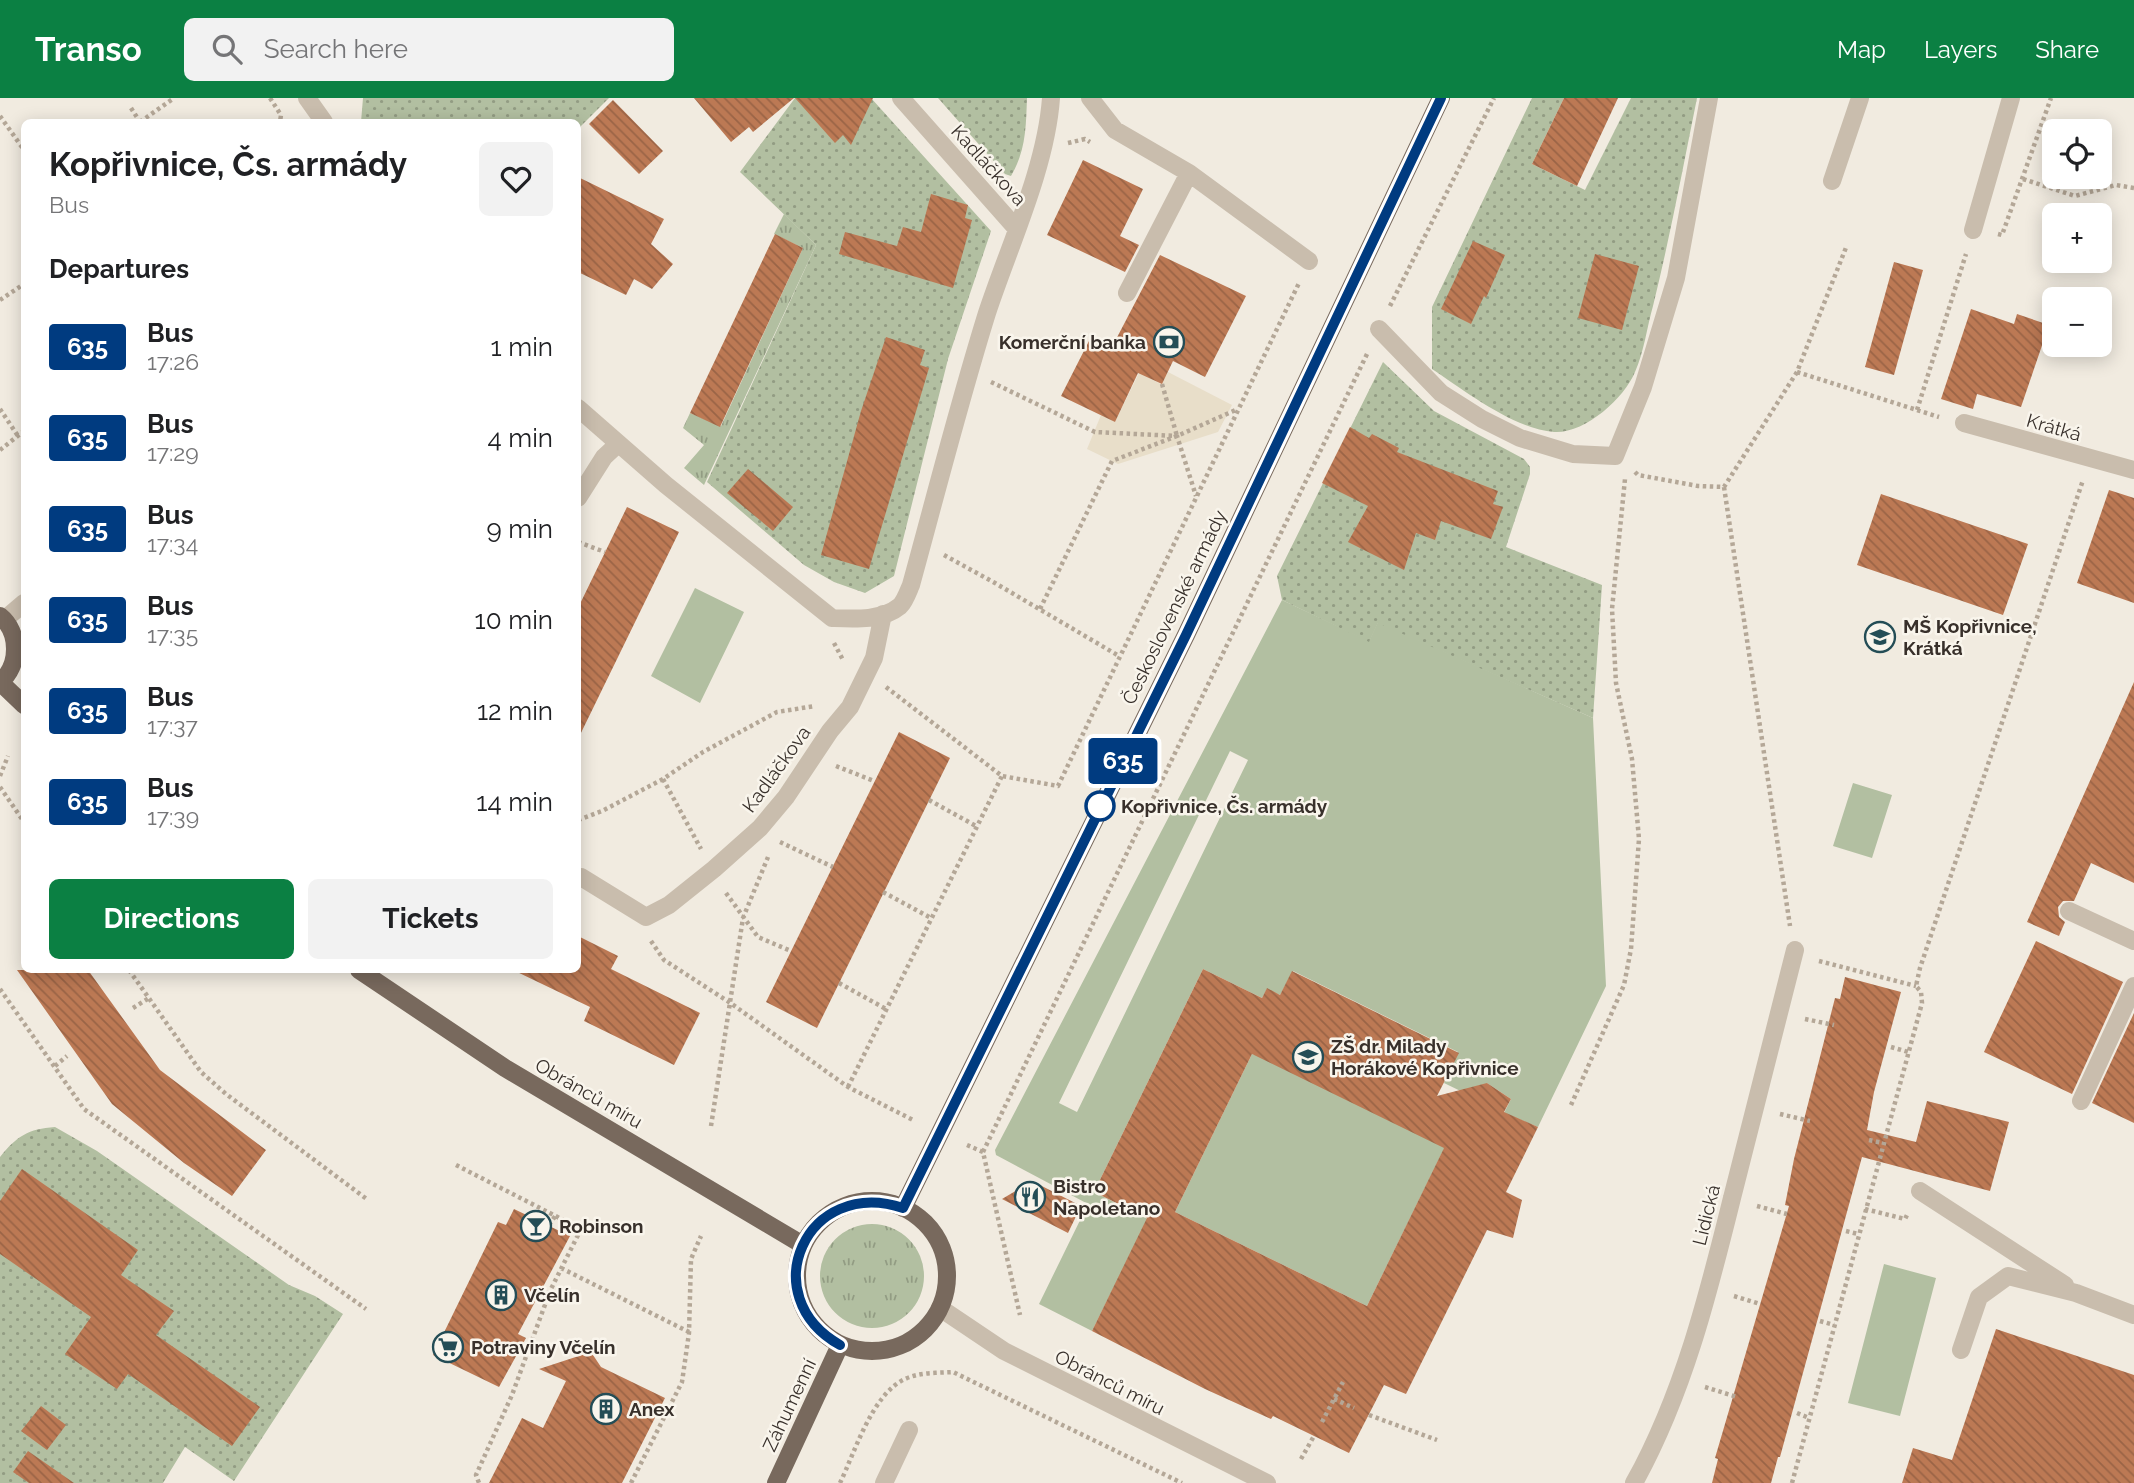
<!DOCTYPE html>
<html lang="en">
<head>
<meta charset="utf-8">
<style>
  :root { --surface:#fff; --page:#f2f2f2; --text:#202124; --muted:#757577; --accent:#0b8043 }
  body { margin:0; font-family:Raleway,sans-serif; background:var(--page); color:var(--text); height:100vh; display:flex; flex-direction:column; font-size:26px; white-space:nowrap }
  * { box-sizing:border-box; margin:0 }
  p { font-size:23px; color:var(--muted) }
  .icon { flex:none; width:38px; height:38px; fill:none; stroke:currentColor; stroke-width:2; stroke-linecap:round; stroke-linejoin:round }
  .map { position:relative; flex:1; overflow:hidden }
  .drawer { position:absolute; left:21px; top:21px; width:560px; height:854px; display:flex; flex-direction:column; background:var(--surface); border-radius:10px; box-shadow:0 4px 18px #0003 }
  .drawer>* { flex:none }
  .badge { padding:0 14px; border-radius:5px; font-size:24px; line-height:46px }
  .fabs { position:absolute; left:2042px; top:21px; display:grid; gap:14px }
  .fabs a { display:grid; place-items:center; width:70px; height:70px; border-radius:10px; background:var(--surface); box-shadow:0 4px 18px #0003; font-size:35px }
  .map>.badge { position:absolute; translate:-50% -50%; box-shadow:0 0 0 4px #fff }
  h2 { padding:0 28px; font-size:26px; line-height:63px }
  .round { display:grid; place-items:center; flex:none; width:74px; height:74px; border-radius:10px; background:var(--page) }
  .overview { display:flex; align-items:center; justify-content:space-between; height:119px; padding:0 28px }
  h1 { font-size:33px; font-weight:700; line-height:52px }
  .cta { display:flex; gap:14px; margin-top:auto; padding:14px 28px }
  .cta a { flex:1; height:80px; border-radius:10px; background:var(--accent); color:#fff; font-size:28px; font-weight:700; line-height:80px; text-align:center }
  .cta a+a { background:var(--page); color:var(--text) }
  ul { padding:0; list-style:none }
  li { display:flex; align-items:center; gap:21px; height:91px; padding:0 28px }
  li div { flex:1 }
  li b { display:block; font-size:26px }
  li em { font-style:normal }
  li .badge { min-width:77px; font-weight:700; text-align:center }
  header { display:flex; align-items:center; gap:42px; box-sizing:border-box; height:98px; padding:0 35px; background:var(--accent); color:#fff }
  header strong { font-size:33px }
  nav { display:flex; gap:38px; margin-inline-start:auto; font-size:24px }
  .search { width:490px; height:63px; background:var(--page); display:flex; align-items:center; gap:18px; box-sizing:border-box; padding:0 24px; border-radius:10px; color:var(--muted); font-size:26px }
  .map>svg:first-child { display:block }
  .grass { fill:url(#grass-tufts) }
  .park { fill:#b2bfa1; fill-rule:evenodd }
  .garden { fill:url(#garden-dots) }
  .plaza { fill:#e8dec9 }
  .building { fill:url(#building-back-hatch); fill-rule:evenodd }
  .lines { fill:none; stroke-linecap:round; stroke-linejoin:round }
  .path { stroke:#b4a797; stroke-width:4.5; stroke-dasharray:3.5 3.5; stroke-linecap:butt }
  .minor { stroke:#c9bdad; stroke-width:18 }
  .major { stroke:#78695d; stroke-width:18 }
  .line-casing { stroke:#fff; stroke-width:16 }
  .line { stroke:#003b80; stroke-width:10 }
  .stop-dot { fill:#fff; stroke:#003b80; stroke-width:3.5 }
  .labels { text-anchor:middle; stroke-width:5; stroke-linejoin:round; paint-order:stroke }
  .street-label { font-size:19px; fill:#38302b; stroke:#f9f5ec }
  .poi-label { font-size:19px; font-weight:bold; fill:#38302b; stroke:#f9f5ec; text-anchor:start }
  .stop-label { font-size:19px; font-weight:bold; fill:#38302b; stroke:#f9f5ec; text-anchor:start }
</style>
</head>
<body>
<header>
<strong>Transo</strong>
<div class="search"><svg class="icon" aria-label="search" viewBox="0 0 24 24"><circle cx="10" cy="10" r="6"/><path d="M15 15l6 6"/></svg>Search here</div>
<nav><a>Map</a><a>Layers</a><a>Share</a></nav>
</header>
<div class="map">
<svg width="2134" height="1385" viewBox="0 0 2134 1385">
  <defs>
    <pattern id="grass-tufts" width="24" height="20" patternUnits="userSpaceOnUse" patternTransform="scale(1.75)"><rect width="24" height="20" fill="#b2bfa1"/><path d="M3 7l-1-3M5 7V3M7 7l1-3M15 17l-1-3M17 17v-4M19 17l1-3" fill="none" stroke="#929c83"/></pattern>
    <pattern id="garden-dots" width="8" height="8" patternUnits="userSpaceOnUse" patternTransform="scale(1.75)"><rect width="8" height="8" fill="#b2bfa1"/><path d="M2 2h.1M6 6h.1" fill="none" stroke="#929c83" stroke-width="1.8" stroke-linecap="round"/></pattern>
    <pattern id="building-back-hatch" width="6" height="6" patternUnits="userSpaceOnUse" patternTransform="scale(1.75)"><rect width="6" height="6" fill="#bc7954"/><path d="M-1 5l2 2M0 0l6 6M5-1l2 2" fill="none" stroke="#9a6446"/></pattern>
  </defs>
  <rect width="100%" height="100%" fill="#f1ebe0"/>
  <path class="grass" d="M 784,116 L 816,147 L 704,387 L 684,370 L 704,347 L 683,330 L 690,315 L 721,328 L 803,150 L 774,136 Z
    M820 1178a52 52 0 1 1 104 0a52 52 0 1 1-104 0Z"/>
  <path class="park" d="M 695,490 L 744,514 L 700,605 L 651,578 Z
    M 1282,502 L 1369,543 L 1378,524 L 1593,620 L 1606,888 L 1538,1029 L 1504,1015 L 1511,1001 L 1487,985 L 1477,1001 L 1444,985 L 1458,954 L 1293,873 L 1280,897 L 1267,891 L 1262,900 L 1203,871 L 1094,1094 L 1152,1123 L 1128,1161 L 1092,1233 L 1039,1206 L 1088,1106 L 996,1057 L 995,1052 ZM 1230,653 L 1248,662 L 1077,1014 L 1059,1005 Z
    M 1853,685 L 1892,697 L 1872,760 L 1833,748 Z
    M 1252,956 L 1462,1014 L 1367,1208 L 1175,1114 Z
    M 1884,1166 L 1936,1180 L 1900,1318 L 1848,1305 Z"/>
  <path class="garden" d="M 363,0 L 609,0 L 578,31 L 578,24 L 361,24 Z
    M 795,0 L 871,0 L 991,133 L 948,261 L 894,478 L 865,495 L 834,484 L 804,467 L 707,384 L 816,147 L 740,74 Z
    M 938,0 L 1027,0 C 1026,28 1026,53 1011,78 L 1005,76 Z
    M 1532,0 L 1564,0 L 1532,66 L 1585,92 L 1631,0 L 1697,0 C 1683,69 1670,139 1653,208 C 1647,229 1644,254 1635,274 C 1624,301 1584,336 1554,334 C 1514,331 1465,293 1432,271 L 1432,209 Z
    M 1383,264 L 1434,313 L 1524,361 L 1530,369 L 1530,376 L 1506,449 L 1602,487 L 1593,620 L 1378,525 L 1369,544 L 1282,502 L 1277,478 Z
    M 55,1029 L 97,1053 L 289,1187 L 315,1198 L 343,1216 L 234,1383 L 185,1349 L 163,1385 L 0,1385 L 0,1059 C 17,1038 28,1031 55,1029 Z"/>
  <path class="plaza" d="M 1168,274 L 1232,307 L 1218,334 L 1118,366 L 1087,351 L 1101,317 L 1115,324 L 1139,275 L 1161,286 Z"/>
  <path class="building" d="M 694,0 L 794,0 L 753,34 L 749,29 L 731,44 Z
    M 795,0 L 873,0 L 851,47 L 843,37 L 835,45 Z
    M 1564,0 L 1618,0 L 1577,88 L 1532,66 Z
    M 613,2 L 663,53 L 639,76 L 589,26 Z
    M 1083,62 L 1143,91 L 1120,138 L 1139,147 L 1125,174 L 1047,137 Z
    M 578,79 L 664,121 L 651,146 L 673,166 L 652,191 L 634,181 L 626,197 L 578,174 Z
    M 931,96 L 968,107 L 965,120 L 972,122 L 953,190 L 839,156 L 845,134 L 897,148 L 903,129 L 921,134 Z
    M 775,136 L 803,150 L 720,329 L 690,315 Z
    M 1473,143 L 1505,157 L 1486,200 L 1484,198 L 1471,226 L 1441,211 Z
    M 1595,156 L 1639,168 L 1622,232 L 1578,220 Z
    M 1160,157 L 1246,198 L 1205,279 L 1173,263 L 1162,286 L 1138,275 L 1115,324 L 1061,298 L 1091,239 L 1112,249 Z
    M 1894,164 L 1923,172 L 1894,277 L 1865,269 Z
    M 1971,211 L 2014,226 L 2017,216 L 2049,227 L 2021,309 L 1977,296 L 1973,311 L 1941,301 Z
    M 886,239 L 925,252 L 920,267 L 929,270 L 869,471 L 821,457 L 861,313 Z
    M 1350,329 L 1369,340 L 1372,336 L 1399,350 L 1397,354 L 1498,393 L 1493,406 L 1503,409 L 1491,441 L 1441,423 L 1435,442 L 1416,435 L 1404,472 L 1348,444 L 1368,408 L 1322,385 Z
    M 748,371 L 793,409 L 773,433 L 727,395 Z
    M 2109,392 L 2134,400 L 2134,505 L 2077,485 Z
    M 1881,396 L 2028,446 L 2003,517 L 1857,467 Z
    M 627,409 L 679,434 L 578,641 L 578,510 Z
    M 2134,584 L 2134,785 L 2091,765 L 2074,803 L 2063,803 L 2058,809 L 2059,819 L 2065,824 L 2059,838 L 2027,824 Z
    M 899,634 L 950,660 L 817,930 L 766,904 Z
    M 578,838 L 618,858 L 611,871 L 700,915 L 674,967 L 584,923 L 590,909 L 513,872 L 578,872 Z
    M 2036,843 L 2123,884 L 2072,996 L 1984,954 Z
    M 1203,871 L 1262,900 L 1267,890 L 1280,897 L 1292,873 L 1459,955 L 1437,998 L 1487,985 L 1511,1001 L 1504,1014 L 1538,1029 L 1506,1094 L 1522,1102 L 1513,1140 L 1487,1132 L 1406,1296 L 1384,1287 L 1349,1355 L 1273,1318 L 1271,1321 L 1205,1291 L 1092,1233 L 1147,1120 L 1094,1094 ZM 1252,956 L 1444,1050 L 1367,1208 L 1175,1114 Z
    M 17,872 L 88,872 L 160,972 L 266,1052 L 232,1098 L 184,1065 L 112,1006 Z
    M 1845,879 L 1901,894 L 1874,994 L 1867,1032 L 1916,1044 L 1927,1003 L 2009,1024 L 1990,1093 L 1862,1059 L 1780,1359 L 1778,1359 L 1771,1385 L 1712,1385 L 1718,1361 L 1715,1360 L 1789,1108 L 1785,1107 L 1794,1061 L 1835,900 L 1840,901 Z
    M 2134,915 L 2134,1025 L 2092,1005 Z
    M 22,1071 L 138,1152 L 121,1177 L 174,1213 L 156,1237 L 260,1309 L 232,1348 L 128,1276 L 117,1291 L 65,1256 L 91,1219 L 0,1156 L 0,1103 Z
    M 1032,1083 L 1081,1108 L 1068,1135 L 1002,1101 Z
    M 514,1111 L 570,1138 L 518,1236 L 526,1240 L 499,1289 L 433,1257 L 498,1124 L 506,1127 Z
    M 1996,1231 L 2134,1277 L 2134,1385 L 1902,1385 L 1913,1350 L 1952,1362 Z
    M 591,1254 L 601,1269 L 665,1300 L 622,1385 L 489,1385 L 522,1320 L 543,1330 L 566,1283 L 539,1271 Z
    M 41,1308 L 66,1327 L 47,1352 L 21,1333 Z
    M 28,1353 L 74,1385 L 29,1385 L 13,1374 Z"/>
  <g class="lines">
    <path class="path" d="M 270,0 L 281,17 L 280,24
      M 131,10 L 140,24
      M 0,18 L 24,52
      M 140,24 L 174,0
      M 1068,45 L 1085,41 L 1090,44
      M 2023,81 L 2075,98 L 2116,87 L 2134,90
      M 1998,136 L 2002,137 L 2051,0
      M 0,202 L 24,186
      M 1390,208 L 1494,0
      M 1797,274 L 1939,319
      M 991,284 L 1095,334 L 1177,338 L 1196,398
      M 1162,286 L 1177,338
      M 0,311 L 18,338
      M 1917,312 L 1966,156
      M 0,352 L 24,333
      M 1635,374 L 1638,377 L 1698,388 L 1724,389 L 1797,274 L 1847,147
      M 1724,389 L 1790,828
      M 578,444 L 605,454
      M 944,457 L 995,485 L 1119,558
      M 1040,511 L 1112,363 L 1177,338 L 1238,311
      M 834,545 L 843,562
      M 886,589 L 1002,678 L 1058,688 L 1299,185
      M 836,668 L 874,683
      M 0,678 L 8,658
      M 663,681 L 701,751
      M 0,689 L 24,724
      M 929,702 L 976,728
      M 578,722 L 602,713 L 663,681 L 703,654 L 777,614 L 815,608
      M 780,744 L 833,769
      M 883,794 L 931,820
      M 726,795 L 758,839 L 791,853
      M 651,843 L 664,862 L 729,904 L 848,989 L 915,1023
      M 1819,863 L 1916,888
      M 129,872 L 201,974 L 226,996 L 368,1102
      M 839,885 L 886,911
      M 0,891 L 84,1011 L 366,1211
      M 133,910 L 149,900
      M 1805,921 L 1834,927
      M 1891,949 L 1908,954
      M 55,968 L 67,958
      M 848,989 L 1002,678
      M 1571,1007 L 1624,887 L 1631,851 L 1639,741 L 1632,661 L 1616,585 L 1612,511 L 1625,381
      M 1780,1016 L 1810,1023
      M 711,1028 L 743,820 L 768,759
      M 1869,1042 L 1883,1045
      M 967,1047 L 983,1054 L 1020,1217
      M 983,1054 L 1368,254
      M 456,1067 L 581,1131 L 550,1193 L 512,1297 L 476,1377 L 479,1385
      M 1757,1108 L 1787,1116
      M 1865,1111 L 1905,1121 L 1908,1115
      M 549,1127 L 556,1117
      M 1846,1133 L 1858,1136
      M 561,1170 L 689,1234
      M 1734,1198 L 1760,1206
      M 1820,1223 L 1834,1227
      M 1705,1289 L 1737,1299
      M 1334,1301 L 1354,1310
      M 1797,1315 L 1809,1320
      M 1369,1317 L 1437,1342
      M 1322,1324 L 1343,1284
      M 1301,1361 L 1314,1338
      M 631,1385 L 682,1284 L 689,1235 L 691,1161 L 701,1138
      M 840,1385 C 855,1354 872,1296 905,1281 C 920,1274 937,1275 953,1274 L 1182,1385
      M 1792,1385 L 1922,905 L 1921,894 L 1916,888 L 1920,870 L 2083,382"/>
    <path class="minor" d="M 307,0 L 324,24
      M 901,0 L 1016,130
      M 1090,0 L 1115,32 L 1189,75 L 1309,163
      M 1832,83 L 1860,0
      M 1973,132 L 2011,0
      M 1127,195 L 1189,75
      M 1379,231 L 1441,295 L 1482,321 L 1520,340 L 1573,356 L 1615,358 L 1643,289 L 1676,180 L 1709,0
      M 578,310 L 666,387 L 832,520 C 854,521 882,523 900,508 C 905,503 908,494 911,487 C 936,396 959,305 987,215 C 1009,148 1046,70 1051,0
      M 1964,325 L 2134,372
      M 578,400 L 604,359 L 618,346
      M 5,521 L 24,505
      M 581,779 L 646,819 L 669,807 L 714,771 L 760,730 L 786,699 L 830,633 L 850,609 L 874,560 L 883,516
      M 2069,813 L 2134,843
      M 2081,1003 L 2134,888
      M 1920,1093 L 2065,1187
      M 940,1210 L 1004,1253 L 1267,1385
      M 1961,1252 L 1979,1199 L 2008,1178 L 2076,1195 L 2134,1217
      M 884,1385 L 909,1332
      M 1634,1385 C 1683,1297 1708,1197 1732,1100 C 1753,1017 1774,934 1795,852"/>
    <path class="major" d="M 0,518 C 20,534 20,568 0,584
      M 0,584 L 24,607
      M 359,872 L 505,970 L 803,1147
      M797 1178a75 75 0 1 1 150 0a75 75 0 1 1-150 0Z
      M 903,1110 L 1186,537 L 1441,0
      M 776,1385 L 840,1247"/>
  </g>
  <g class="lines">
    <g class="line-casing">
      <path id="line" d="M 840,1247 C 753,1198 806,1078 903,1110 L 1186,537 L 1441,0"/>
    </g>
    <use href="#line" class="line"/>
  </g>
  <defs>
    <g id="bank-ring" transform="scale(1.575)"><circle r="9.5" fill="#f9f5ec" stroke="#244d56" stroke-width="1.5"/><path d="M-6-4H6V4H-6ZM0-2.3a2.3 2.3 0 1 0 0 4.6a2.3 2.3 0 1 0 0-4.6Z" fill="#244d56"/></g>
    <g id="school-ring" transform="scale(1.575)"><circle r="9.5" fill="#f9f5ec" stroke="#244d56" stroke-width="1.5"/><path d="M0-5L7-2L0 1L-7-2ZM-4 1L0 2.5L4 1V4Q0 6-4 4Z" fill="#244d56"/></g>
    <g id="restaurant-ring" transform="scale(1.575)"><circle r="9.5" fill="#f9f5ec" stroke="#244d56" stroke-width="1.5"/><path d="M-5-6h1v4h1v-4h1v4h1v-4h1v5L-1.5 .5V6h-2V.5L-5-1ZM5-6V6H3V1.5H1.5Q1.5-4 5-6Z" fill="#244d56"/></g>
    <g id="bar-ring" transform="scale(1.575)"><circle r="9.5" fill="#f9f5ec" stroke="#244d56" stroke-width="1.5"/><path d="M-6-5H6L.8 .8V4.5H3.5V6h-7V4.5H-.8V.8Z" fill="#244d56"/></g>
    <g id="building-ring" transform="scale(1.575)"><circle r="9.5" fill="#f9f5ec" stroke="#244d56" stroke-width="1.5"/><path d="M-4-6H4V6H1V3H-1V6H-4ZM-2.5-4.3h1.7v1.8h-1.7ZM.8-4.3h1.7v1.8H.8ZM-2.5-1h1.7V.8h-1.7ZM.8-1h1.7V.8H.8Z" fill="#244d56"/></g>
    <g id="supermarket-ring" transform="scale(1.575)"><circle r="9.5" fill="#f9f5ec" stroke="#244d56" stroke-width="1.5"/><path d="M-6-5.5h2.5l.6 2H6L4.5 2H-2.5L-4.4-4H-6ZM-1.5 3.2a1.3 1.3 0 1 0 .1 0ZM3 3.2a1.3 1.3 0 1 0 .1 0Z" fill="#244d56"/></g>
  </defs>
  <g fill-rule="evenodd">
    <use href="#bank-ring" x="1169" y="244"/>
    <use href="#school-ring" x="1880" y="539"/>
    <use href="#school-ring" x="1308" y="959"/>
    <use href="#restaurant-ring" x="1030" y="1099"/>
    <use href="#bar-ring" x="536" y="1128"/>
    <use href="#building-ring" x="501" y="1197"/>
    <use href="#supermarket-ring" x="448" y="1249"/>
    <use href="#building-ring" x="606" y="1311"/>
  </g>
  <circle class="stop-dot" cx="1100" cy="708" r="14"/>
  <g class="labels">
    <g class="street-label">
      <text transform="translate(989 67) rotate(48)" y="7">Kadláčkova</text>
      <text transform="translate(2054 329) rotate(16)" y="7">Krátká</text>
      <text transform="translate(1174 509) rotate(-64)" y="7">Československé armády</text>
      <text transform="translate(776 671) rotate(-54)" y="7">Kadláčkova</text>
      <text transform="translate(589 995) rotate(30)" y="7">Obránců míru</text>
      <text transform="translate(1706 1117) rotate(-76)" y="7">Lidická</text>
      <text transform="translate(1110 1284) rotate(27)" y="7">Obránců míru</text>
      <text transform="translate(789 1307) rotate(-65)" y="7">Záhumenní</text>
    </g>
    <g class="poi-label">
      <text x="1146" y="251" text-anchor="end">Komerční banka</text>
      <text x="1903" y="535">MŠ Kopřivnice,<tspan x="1903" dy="22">Krátká</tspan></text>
      <text x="1331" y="955">ZŠ dr. Milady<tspan x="1331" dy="22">Horákové Kopřivnice</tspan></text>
      <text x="1053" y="1095">Bistro<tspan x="1053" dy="22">Napoletano</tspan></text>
      <text x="559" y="1135">Robinson</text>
      <text x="524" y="1204">Včelín</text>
      <text x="471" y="1256">Potraviny Včelín</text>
      <text x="629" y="1318">Anex</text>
    </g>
    <g class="stop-label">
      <text x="1121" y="715">Kopřivnice, Čs. armády</text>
    </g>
  </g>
</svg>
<div class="fabs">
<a><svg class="icon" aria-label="locate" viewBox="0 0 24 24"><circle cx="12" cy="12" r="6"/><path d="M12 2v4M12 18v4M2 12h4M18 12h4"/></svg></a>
<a>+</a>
<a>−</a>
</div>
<b class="badge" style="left:1123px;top:663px;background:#003b80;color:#fff">635</b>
<section class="drawer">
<div class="overview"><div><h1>Kopřivnice, Čs. armády</h1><p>Bus</p></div><a class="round"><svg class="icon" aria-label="heart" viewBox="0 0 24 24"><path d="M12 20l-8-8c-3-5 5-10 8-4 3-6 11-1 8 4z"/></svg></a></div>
<h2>Departures</h2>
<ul>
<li><span class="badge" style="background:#003b80;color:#fff">635</span><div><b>Bus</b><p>17:26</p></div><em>1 min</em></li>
<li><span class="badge" style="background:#003b80;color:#fff">635</span><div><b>Bus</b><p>17:29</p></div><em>4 min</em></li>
<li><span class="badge" style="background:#003b80;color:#fff">635</span><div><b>Bus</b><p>17:34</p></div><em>9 min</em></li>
<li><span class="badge" style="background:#003b80;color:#fff">635</span><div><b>Bus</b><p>17:35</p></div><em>10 min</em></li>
<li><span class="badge" style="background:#003b80;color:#fff">635</span><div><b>Bus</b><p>17:37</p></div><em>12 min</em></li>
<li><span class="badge" style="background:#003b80;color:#fff">635</span><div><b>Bus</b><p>17:39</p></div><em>14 min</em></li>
</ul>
<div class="cta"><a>Directions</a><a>Tickets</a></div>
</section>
</div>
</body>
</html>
